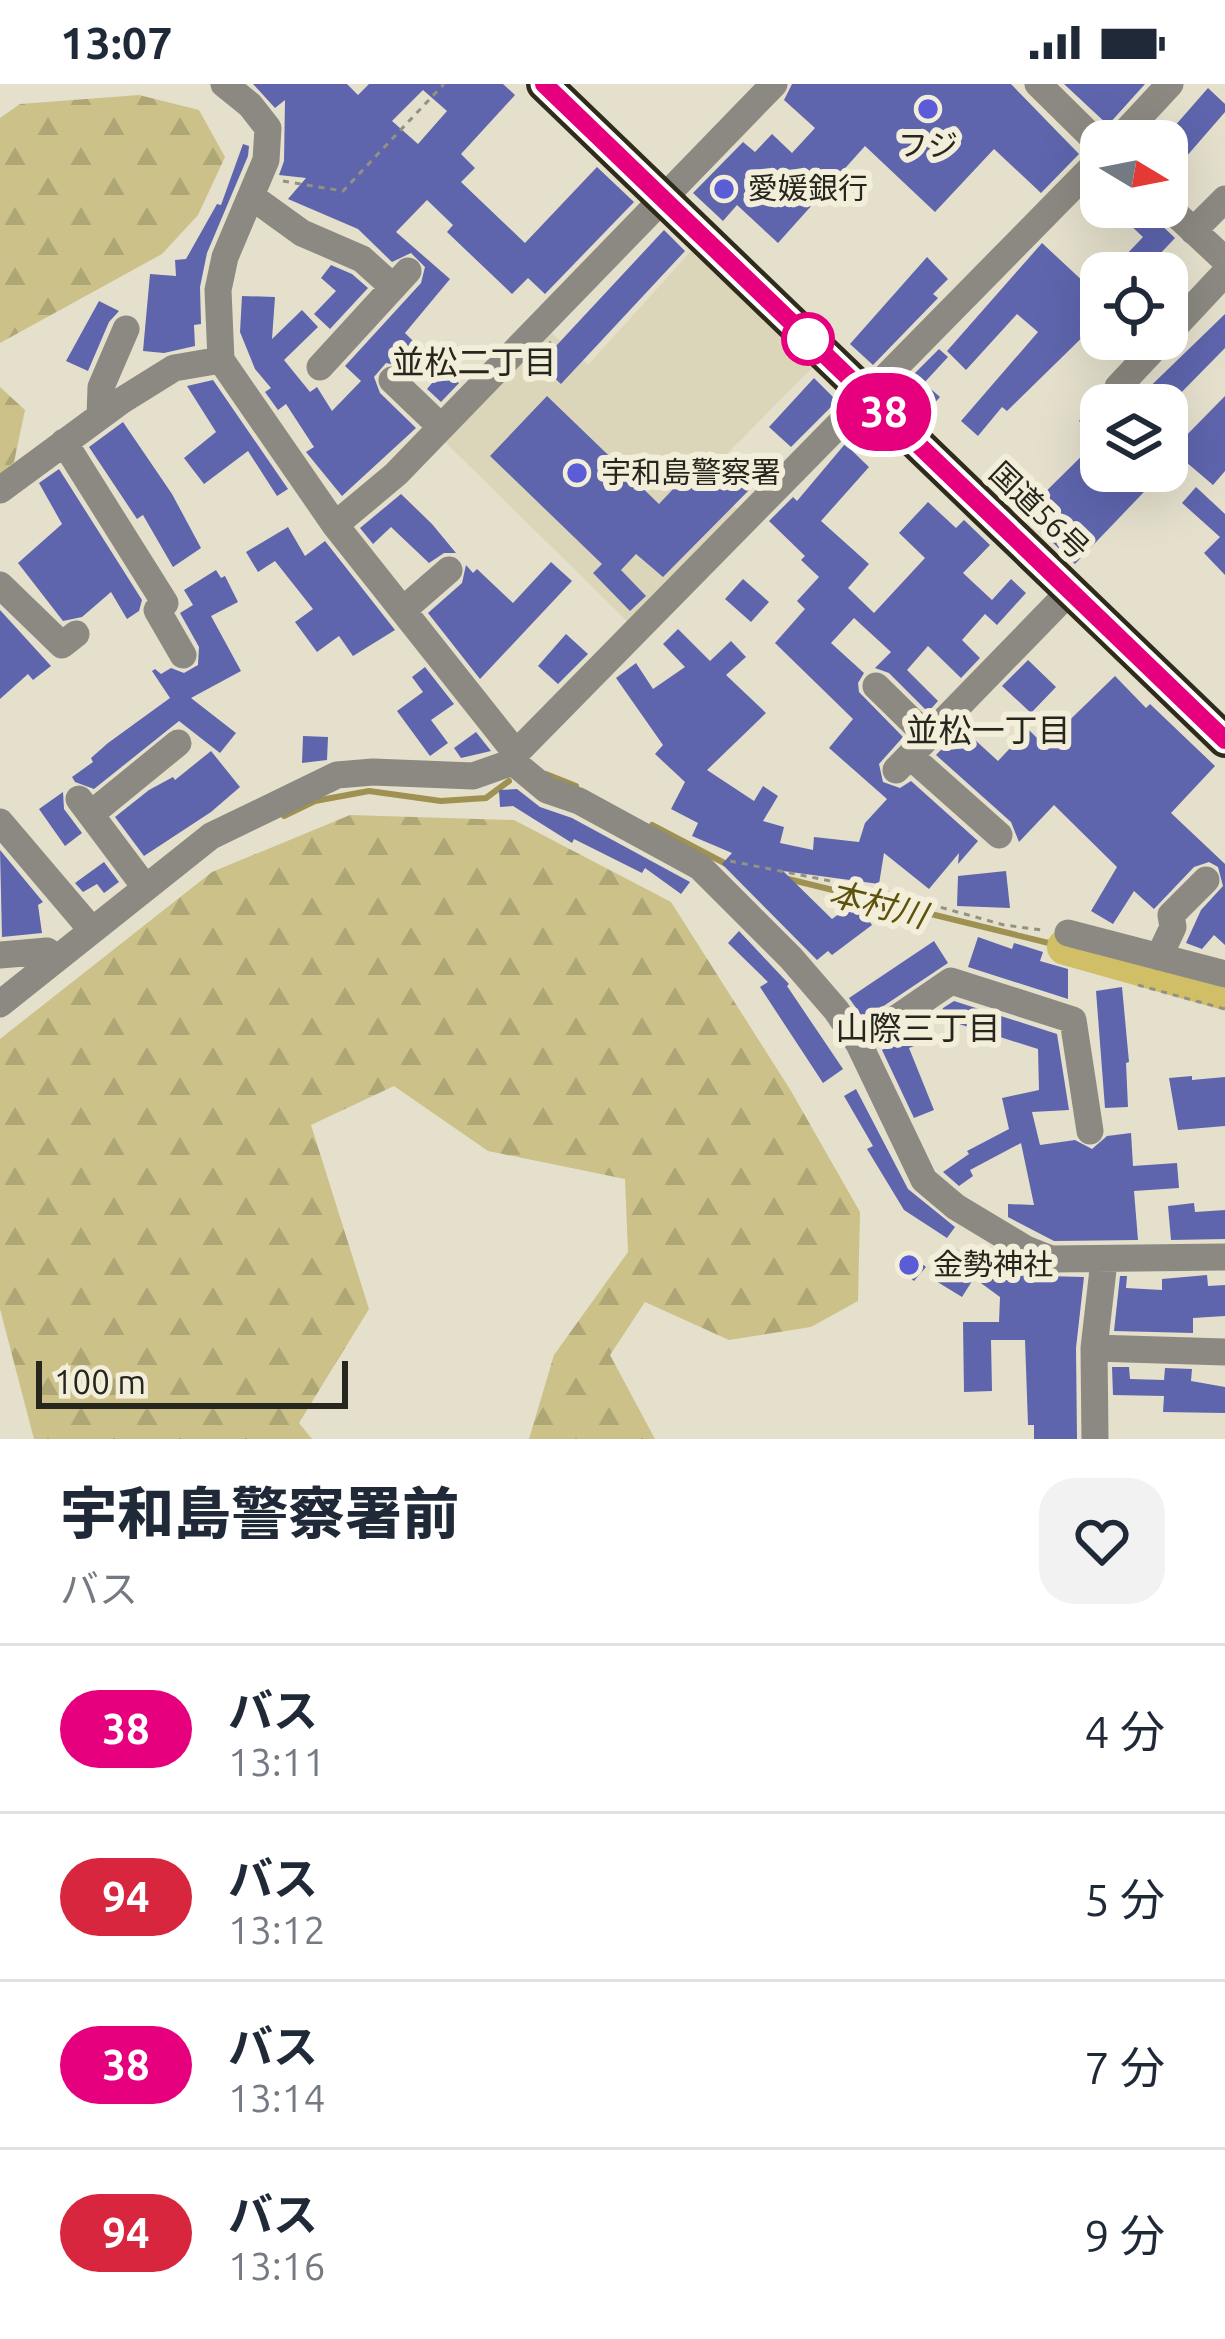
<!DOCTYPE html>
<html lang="ja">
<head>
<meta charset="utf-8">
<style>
  :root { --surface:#fff; --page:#f2f2f3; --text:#1f2937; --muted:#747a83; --line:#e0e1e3 }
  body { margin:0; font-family:Ubuntu,"Noto Sans JP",sans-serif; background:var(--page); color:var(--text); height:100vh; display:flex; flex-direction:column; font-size:45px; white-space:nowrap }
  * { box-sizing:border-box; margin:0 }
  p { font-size:39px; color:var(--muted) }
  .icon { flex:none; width:66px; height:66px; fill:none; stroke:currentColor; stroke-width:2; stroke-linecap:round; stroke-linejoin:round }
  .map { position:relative; height:1355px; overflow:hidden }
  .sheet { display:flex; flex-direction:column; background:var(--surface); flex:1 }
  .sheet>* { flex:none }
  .badge { padding:0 24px; border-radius:39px; font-size:42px; line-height:78px }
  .needle { width:78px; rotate:100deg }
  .controls { position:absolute; left:1080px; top:36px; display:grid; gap:24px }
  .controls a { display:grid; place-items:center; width:108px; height:108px; border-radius:24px; background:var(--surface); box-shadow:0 12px 48px #0002; font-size:60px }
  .scale { position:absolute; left:36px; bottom:30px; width:312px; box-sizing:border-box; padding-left:12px; border:6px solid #27261e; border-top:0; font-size:33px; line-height:42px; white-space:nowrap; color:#27261e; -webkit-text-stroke:9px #f2eed9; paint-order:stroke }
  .map>.badge { position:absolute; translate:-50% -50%; box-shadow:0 0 0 6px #fff }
  .round { display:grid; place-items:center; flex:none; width:126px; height:126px; border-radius:36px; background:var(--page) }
  .headline { display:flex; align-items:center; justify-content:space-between; height:204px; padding:0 60px }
  h1 { font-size:57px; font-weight:800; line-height:90px }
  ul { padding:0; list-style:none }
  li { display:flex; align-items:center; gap:36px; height:168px; padding:0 60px; border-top:3px solid var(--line) }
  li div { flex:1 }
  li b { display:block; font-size:45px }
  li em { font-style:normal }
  li .badge { min-width:132px; font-weight:700; text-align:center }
  .status { display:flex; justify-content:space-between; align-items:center; height:84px; padding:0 60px; background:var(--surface); direction:ltr }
  .status svg { height:33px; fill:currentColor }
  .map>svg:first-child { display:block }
  .built { fill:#dbd6ba }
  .forest { fill:url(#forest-firs) }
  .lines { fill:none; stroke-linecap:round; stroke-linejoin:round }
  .stream { stroke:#9e9151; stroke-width:6 }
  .river { stroke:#d1bf67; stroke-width:36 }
  .building { fill:#5e65ad; fill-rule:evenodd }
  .path { stroke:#939182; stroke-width:3; stroke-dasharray:6 6; stroke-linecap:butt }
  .minor { stroke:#8b8981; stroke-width:27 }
  .highway { stroke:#302c1c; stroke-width:36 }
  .line-casing { stroke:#fff; stroke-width:27 }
  .line { stroke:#e6007e; stroke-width:18 }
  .poi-dot { fill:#5a5dd5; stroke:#f2eed9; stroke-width:4.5 }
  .stop-dot { fill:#fff; stroke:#e6007e; stroke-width:6 }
  .labels { text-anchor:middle; stroke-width:12; stroke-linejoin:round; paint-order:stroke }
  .poi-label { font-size:30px; fill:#27261e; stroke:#f2eed9; text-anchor:start }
  .street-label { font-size:30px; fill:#27261e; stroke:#f2eed9 }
  .neighbourhood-label { font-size:33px; fill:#27261e; stroke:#f2eed9 }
  .water-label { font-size:33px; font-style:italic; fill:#5d510b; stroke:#f2eed9 }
</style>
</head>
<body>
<div class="status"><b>13:07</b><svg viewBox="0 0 49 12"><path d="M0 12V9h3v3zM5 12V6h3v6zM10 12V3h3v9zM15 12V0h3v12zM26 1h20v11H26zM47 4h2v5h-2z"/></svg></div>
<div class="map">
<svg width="1225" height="1355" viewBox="0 0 1225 1355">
  <defs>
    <pattern id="forest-firs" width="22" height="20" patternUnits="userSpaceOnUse" patternTransform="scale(3)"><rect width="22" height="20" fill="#ccc189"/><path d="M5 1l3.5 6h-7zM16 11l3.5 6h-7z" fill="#afa676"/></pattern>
  </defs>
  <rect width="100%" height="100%" fill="#e4e0cc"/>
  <path class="built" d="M 692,166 L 812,284 L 705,392 L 741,429 L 630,540 L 442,355 L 547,245 L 588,281 Z"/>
  <path class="forest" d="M 139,11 L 199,26 L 225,73 L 198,131 L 162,170 L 0,259 L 0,34 L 20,20 Z
    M 0,303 L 25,326 L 14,378 L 0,390 Z
    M 350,731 L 514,736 L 671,818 L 791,1007 L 860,1128 L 858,1217 L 811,1243 L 729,1256 L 645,1218 L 610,1271 L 655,1355 L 529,1355 L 554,1271 L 628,1168 L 625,1095 L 488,1067 L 394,1002 L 311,1041 L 369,1225 L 299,1339 L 312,1355 L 34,1355 L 0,1225 L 0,955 L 212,788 Z"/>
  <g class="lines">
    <path class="stream" d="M 546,690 L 576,702
      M 284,732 L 315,717 L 369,707 L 441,717 L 486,714 L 509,697
      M 652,741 L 730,782
      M 784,794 L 1065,863"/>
    <path class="river" d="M 1065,863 L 1225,908"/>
  </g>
  <path class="building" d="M 253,0 L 347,0 L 358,11 L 369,0 L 503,0 L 515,11 L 461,70 L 475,84 L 461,98 L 525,159 L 597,83 L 634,118 L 545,210 L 528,194 L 512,210 L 447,148 L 453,141 L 427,116 L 396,148 L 450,195 L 405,249 L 421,265 L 404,283 L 386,279 L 374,293 L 380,309 L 416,344 L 342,412 L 306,368 L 314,363 L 286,320 L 278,326 L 265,308 L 271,304 L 255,285 L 240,248 L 242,212 L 275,213 L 272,255 L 302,226 L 318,243 L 284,276 L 310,308 L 317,303 L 332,327 L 361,297 L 345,282 L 421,199 L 425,183 L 411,169 L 392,178 L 358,145 L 288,115 L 306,94 L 279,91 L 284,77 L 285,16 L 275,24 ZM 423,6 L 447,27 L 418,60 L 392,37 Z
    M 792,0 L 1011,0 L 1079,70 L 1041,109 L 994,65 L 935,128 L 865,62 L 778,159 L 737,121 L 723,137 L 693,109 L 743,58 L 755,68 L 772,50 L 792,69 L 815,44 L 784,16 Z
    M 1064,0 L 1145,0 L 1108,41 Z
    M 1208,4 L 1225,20 L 1225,28 L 1179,81 L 1167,70 L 1167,57 L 1145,57 L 1163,36 L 1173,44 Z
    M 243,60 L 249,62 L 248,72 L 207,169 L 200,203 L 201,240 L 194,241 L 195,262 L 164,269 L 143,267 L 150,190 L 176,192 L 175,176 L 186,175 L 217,120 L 221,121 Z
    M 1111,123 L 1149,123 L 1154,134 L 1175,154 L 1142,189 L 1109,189 L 1143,153 Z
    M 664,146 L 685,167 L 561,300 L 533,274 L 550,257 L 556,262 Z
    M 1042,159 L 1101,214 L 1101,235 L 1007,327 L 1002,323 L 978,352 L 961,337 L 1038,248 L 1017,230 L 966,286 L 947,267 Z
    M 927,173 L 948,195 L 933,210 L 938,214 L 873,281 L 850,260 Z
    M 331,181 L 352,190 L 368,204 L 330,245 L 314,230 L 336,207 L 321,194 Z
    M 99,217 L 119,227 L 109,238 L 88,287 L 66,277 Z
    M 1225,230 L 1225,264 L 1169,321 L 1131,321 Z
    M 939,265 L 948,273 L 924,299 L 940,313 L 922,333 L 896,308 Z
    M 443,286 L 459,299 L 441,318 L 427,305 Z
    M 814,294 L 837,317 L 791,363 L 769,343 Z
    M 213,296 L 288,405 L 277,412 L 248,367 L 204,400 L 184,374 L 216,348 L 187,302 Z
    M 547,312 L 659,420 L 691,386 L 707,401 L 734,374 L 757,398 L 663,493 L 636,470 L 621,486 L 646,512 L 630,527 L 593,489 L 602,480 L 490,372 Z
    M 1101,312 L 1101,387 L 1164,387 L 1075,480 L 1023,430 L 1099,355 L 1079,337 Z
    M 1225,312 L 1225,387 L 1213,401 L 1172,366 Z
    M 123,338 L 172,410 L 201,464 L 173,483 L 143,431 L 137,435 L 89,363 Z
    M 845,360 L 869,383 L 821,437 L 869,480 L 848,504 L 874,529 L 925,474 L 899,449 L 928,418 L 956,444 L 964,436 L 990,461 L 963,489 L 992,516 L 1011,495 L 1026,509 L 997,541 L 985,530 L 962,556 L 980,574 L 961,594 L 928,562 L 907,586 L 938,617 L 928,628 L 889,589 L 875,584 L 891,568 L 854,534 L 831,559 L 864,589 L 858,599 L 859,608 L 903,653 L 879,680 L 883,698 L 900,704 L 911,697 L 978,757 L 958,780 L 959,769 L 929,805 L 884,769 L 879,800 L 783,787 L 832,835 L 855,818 L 872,841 L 832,871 L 828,867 L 817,876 L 722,780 L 732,769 L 692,752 L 698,739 L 671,725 L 685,698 L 655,670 L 663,661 L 616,594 L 636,579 L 653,605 L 685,583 L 663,560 L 678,545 L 710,577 L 731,557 L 746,573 L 726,591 L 766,629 L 707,686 L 754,717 L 763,702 L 778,712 L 763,737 L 784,743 L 780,759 L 813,766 L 814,753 L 859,758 L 865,739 L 887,715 L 829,664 L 853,635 L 775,559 L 805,525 L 797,517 L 819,493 L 801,476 L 805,472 L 769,437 L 793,413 L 797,417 Z
    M 59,385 L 142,516 L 139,527 L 127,535 L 111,508 L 82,533 L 63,537 L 18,479 L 62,440 L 39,399 Z
    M 1196,403 L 1225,430 L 1225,491 L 1204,469 L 1220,453 L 1182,419 Z
    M 401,410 L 432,440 L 456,469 L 444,469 L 429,479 L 391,443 L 373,460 L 360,444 Z
    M 288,443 L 305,472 L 325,457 L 395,546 L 353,572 L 339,552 L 317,568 L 295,538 L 313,525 L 275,477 L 258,488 L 246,468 Z
    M 551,478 L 572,497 L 480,595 L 428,529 L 462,499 L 466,481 L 473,489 L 477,485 L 513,519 Z
    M 216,486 L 221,494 L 225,492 L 238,518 L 211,532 L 241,587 L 191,614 L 236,649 L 220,669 L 179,637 L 94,705 L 75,698 L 72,693 L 93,678 L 91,674 L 108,659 L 170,614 L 152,587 L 155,585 L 161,590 L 171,584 L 184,589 L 198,581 L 199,563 L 180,529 L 193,521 L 184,506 Z
    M 743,495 L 769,518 L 751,538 L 725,515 Z
    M 0,526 L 51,582 L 33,596 L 28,590 L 0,615 Z
    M 566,550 L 588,570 L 558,600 L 538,582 Z
    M 1028,576 L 1056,603 L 1031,629 L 1002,602 Z
    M 425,583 L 454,620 L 431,636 L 448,659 L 430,672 L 397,627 L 423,608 L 412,593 Z
    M 1115,592 L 1146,624 L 1150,620 L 1215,682 L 1171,729 L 1225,780 L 1225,861 L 1214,851 L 1202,865 L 1186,859 L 1201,826 L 1223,802 L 1218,783 L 1209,778 L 1194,783 L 1154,825 L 1134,807 L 1113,840 L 1091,827 L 1117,783 L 1054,721 L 1019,758 L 1011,738 L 936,671 L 962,644 L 998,677 L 1028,645 L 1044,661 Z
    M 476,648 L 491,667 L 461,674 L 454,664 Z
    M 303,652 L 328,653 L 327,676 L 302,679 Z
    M 211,667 L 240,703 L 211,728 L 144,772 L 115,733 L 149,706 L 173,693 L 175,696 Z
    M 517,705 L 540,723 L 572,734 L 690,798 L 681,810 L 645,784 L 642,789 L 574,755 L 572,759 L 513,722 L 500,723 L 499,706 Z
    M 63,708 L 64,725 L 82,749 L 65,762 L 39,725 Z
    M 0,766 L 43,818 L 38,821 L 42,849 L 2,853 Z
    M 104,778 L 119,798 L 104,809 L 97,800 L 83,808 L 75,799 Z
    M 1006,787 L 1010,824 L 957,822 L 958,792 Z
    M 739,847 L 789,900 L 787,902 L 843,985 L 823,999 L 760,903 L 768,898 L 728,859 Z
    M 978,853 L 1012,865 L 1014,859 L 1043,868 L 1040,877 L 1068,885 L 1068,915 L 968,883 Z
    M 934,857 L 948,879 L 864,935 L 849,914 Z
    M 1122,903 L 1129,978 L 1126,979 L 1128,1023 L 1105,1024 L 1096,907 Z
    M 954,917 L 1057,950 L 1069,1026 L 1032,1028 L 1040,1061 L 1075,1056 L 1092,1065 L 1107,1052 L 1131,1049 L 1133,1082 L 1177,1079 L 1179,1104 L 1134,1107 L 1138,1156 L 1054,1157 L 1008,1133 L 1008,1120 L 1034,1121 L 1021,1059 L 970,1086 L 973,1092 L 959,1102 L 943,1088 L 969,1070 L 967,1067 L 1009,1045 L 1002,1014 L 1039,1006 L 1038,965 L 940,934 L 943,924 Z
    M 908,949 L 914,962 L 909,964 L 934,1026 L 914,1034 L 882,966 Z
    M 1192,992 L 1192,996 L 1225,993 L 1225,1042 L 1178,1046 L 1169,994 Z
    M 856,1005 L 908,1105 L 955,1143 L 947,1154 L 904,1126 L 867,1065 L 873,1062 L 844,1012 Z
    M 1194,1119 L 1195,1128 L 1225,1126 L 1225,1155 L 1171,1156 L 1168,1122 Z
    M 951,1162 L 981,1181 L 992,1166 L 1044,1192 L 1084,1193 L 1076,1264 L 1077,1355 L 1034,1355 L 1034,1341 L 1028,1341 L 1025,1256 L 991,1256 L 992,1307 L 964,1308 L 963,1238 L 999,1238 L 1000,1213 L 974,1194 L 962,1213 L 931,1194 Z
    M 907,1167 L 926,1183 L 914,1197 L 895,1181 Z
    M 1207,1191 L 1208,1202 L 1225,1201 L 1225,1232 L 1193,1234 L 1193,1249 L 1114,1247 L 1120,1192 L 1127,1192 L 1126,1204 L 1162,1206 L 1162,1195 Z
    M 1112,1283 L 1129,1283 L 1130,1295 L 1164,1296 L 1165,1284 L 1192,1285 L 1191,1297 L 1225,1303 L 1225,1329 L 1163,1328 L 1164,1312 L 1113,1311 Z"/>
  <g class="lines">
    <path class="path" d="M 283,97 L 343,107 L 444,0
      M 730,777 L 886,808 L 1004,841 L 1042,846
      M 1138,901 L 1225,925"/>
    <path class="minor" d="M 224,0 L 250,21 L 268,44 L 266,76 L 225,173 L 218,206 L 221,276 L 335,441 L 516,669
      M 1038,0 L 1101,62
      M 1117,57 L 1170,0
      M 252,113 L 302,149 L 362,175 L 393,203
      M 1167,122 L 1225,176
      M 1193,147 L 1225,115
      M 1167,251 L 1225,189
      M 320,283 L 408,187
      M 392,296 L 441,343
      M 1118,303 L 1163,255
      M 100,332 L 101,303 L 126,245
      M 64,358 L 165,519 L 157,526 L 183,571
      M 0,406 L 121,317 L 174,284 L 221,276
      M 335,441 L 396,390 L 774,0
      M 0,501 L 62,561 L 76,550
      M 403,526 L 449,486
      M 876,602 L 928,653
      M 910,672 L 999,751
      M 513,678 L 547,706 L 579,717 L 700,783 L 791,874 L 836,926 L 859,960 L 924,1096 L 956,1123 L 1026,1165 L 1051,1175 L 1225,1173
      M 896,686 L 1070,507
      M 79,715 L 145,803
      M 91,730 L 178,659
      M 0,738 L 91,845
      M 1068,849 L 1225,890
      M 0,871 L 47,867 L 54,875
      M 1159,873 L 1173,843 L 1171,831 L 1206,796
      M 0,920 L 211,752 L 337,691 L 373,688 L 473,692 L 513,678 L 516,669 L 1101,74
      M 859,960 L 951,897 L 1073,936 L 1090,1047
      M 1094,1264 L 1225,1268
      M 1095,1355 L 1094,1264 L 1104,1177"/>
    <path class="highway" d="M 544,0 L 1225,656"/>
  </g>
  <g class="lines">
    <g class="line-casing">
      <path id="line" d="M 544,0 L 1225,656"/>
    </g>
    <use href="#line" class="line"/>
  </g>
  <g class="poi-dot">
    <circle cx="928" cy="25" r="12"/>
    <circle cx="724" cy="105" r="12"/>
    <circle cx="577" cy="389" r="12"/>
    <circle cx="909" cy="1181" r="12"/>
  </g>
  <circle class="stop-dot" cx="808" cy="255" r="24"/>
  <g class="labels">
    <g class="poi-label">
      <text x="928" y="72" text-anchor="middle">フジ</text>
      <text x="748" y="115">愛媛銀行</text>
      <text x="601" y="399">宇和島警察署</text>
      <text x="933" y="1191">金勢神社</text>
    </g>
    <g class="street-label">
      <text transform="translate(1039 427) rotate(44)" y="10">国道56号</text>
    </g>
    <g class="neighbourhood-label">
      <text x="474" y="290">並松二丁目</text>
      <text x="988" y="658">並松一丁目</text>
      <text x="918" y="956">山際三丁目</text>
    </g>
    <g class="water-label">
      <text transform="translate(878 820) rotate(14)" y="12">本村川</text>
    </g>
  </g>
</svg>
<div class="controls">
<a><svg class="needle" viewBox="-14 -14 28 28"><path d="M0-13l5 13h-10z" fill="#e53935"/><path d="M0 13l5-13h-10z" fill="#747a83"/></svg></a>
<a><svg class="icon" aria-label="locate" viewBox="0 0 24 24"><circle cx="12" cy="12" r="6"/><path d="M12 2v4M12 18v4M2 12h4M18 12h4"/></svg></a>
<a><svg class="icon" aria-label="layers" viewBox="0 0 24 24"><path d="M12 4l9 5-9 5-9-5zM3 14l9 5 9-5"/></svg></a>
</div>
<div class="scale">100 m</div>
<b class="badge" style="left:884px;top:328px;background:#e6007e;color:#fff">38</b>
</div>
<section class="sheet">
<div class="headline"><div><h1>宇和島警察署前</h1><p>バス</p></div><a class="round"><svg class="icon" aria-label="heart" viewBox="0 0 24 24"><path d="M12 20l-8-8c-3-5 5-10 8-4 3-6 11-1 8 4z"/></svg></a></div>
<ul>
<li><span class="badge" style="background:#e6007e;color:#fff">38</span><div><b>バス</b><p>13:11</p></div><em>4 分</em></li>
<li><span class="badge" style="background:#d7263d;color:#fff">94</span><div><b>バス</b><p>13:12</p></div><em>5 分</em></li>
<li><span class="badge" style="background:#e6007e;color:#fff">38</span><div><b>バス</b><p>13:14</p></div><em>7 分</em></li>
<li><span class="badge" style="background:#d7263d;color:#fff">94</span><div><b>バス</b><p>13:16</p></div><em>9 分</em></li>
</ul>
</section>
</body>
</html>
